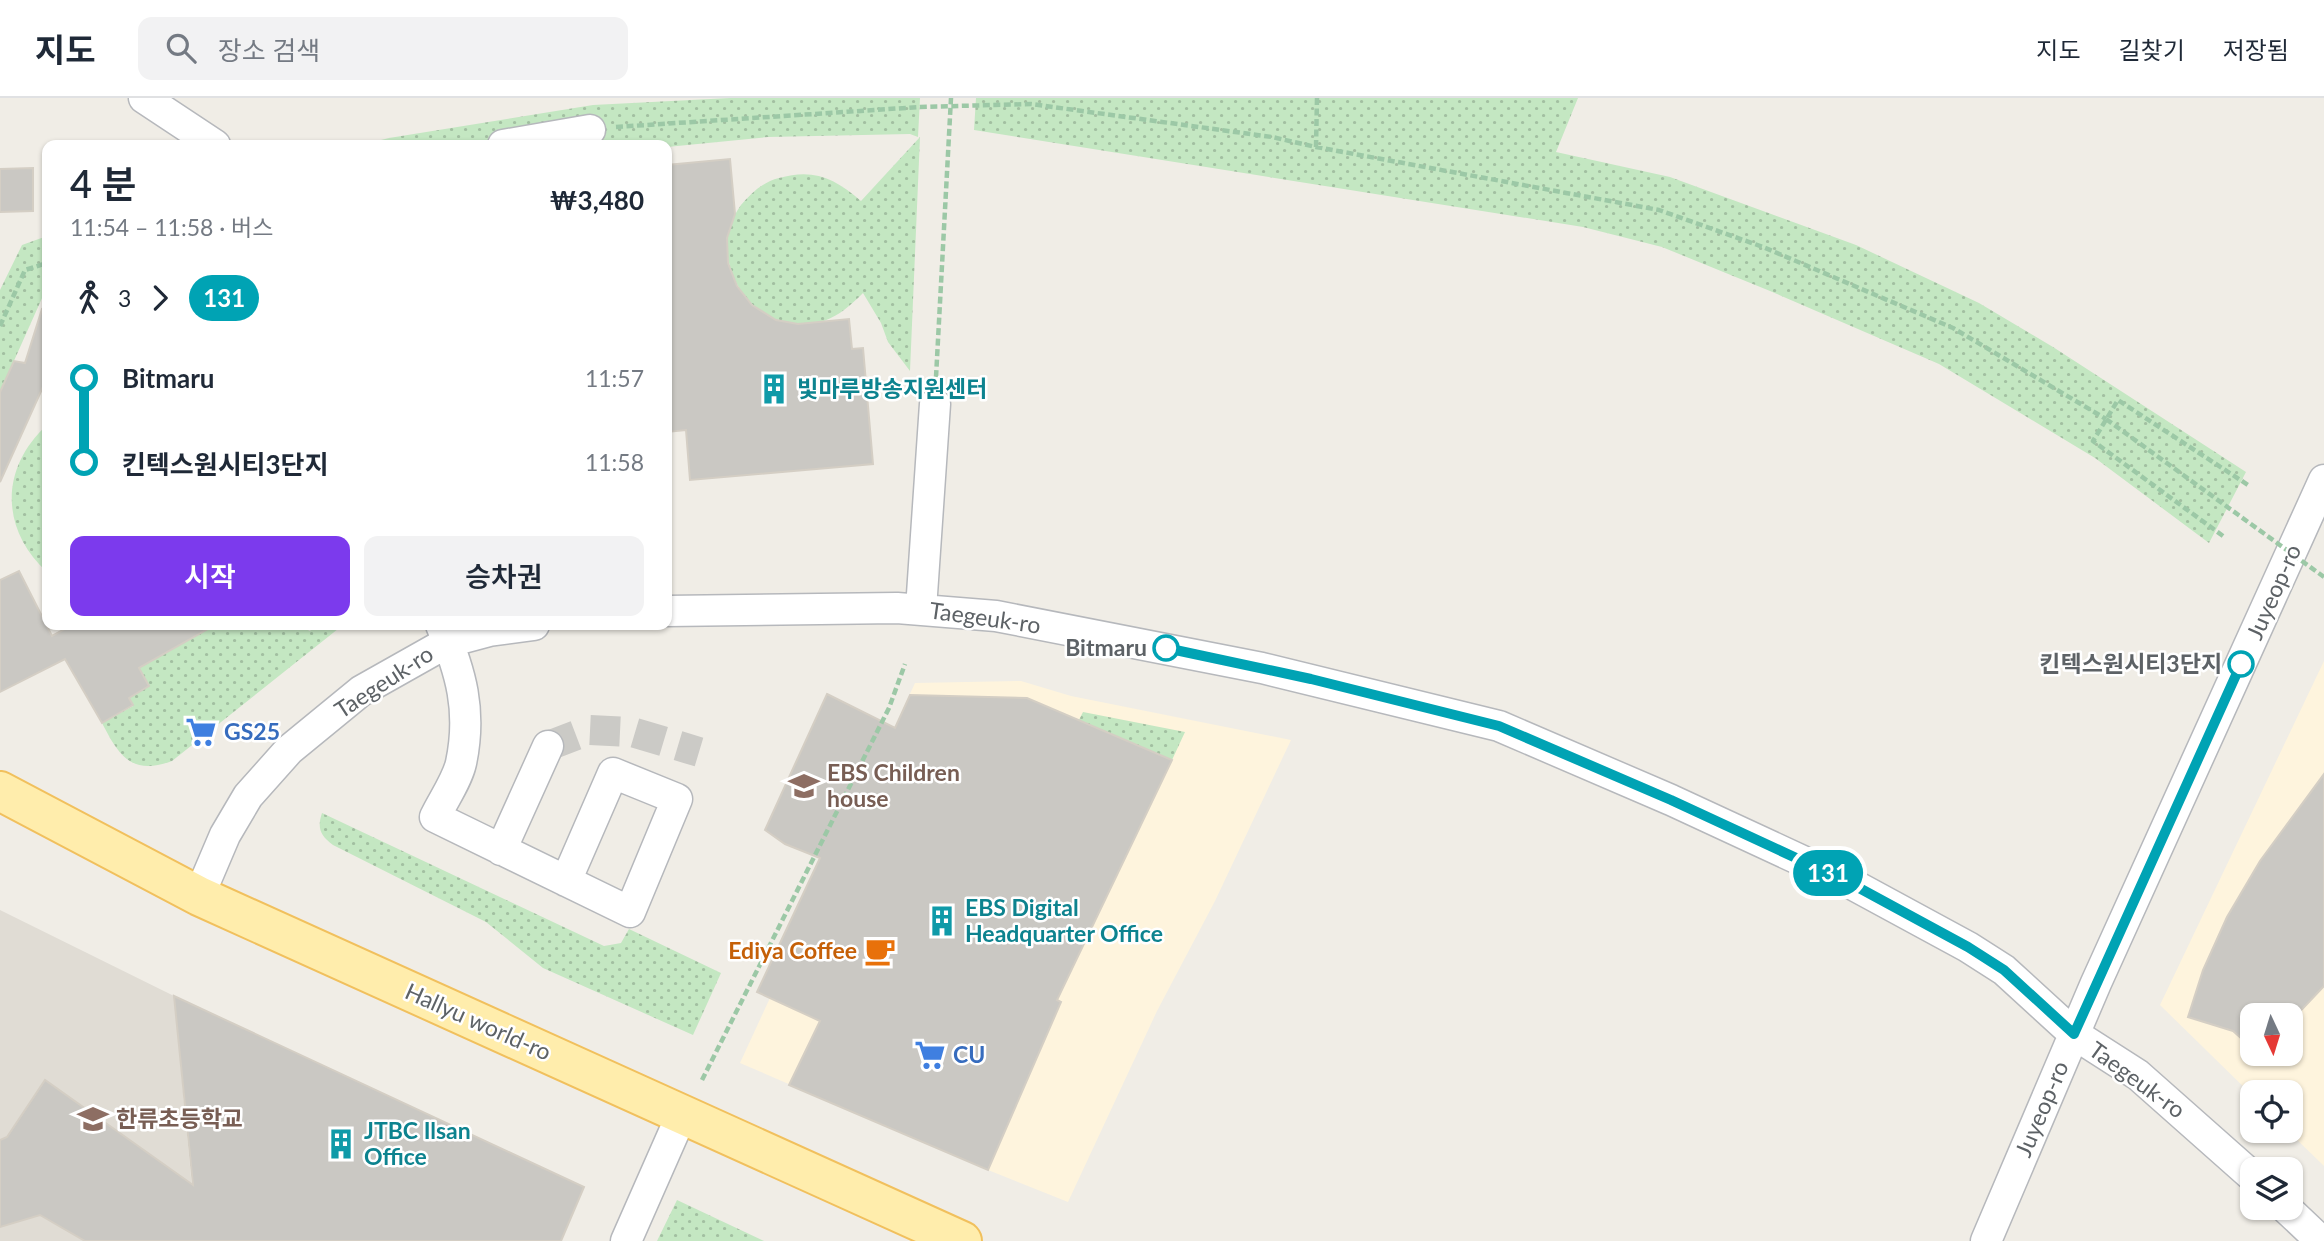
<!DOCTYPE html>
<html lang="ko">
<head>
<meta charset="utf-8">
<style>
  :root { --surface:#fff; --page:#f2f2f3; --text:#1f2937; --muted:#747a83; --line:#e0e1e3; --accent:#7c3aed }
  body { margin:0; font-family:Lato,"Noto Sans KR",sans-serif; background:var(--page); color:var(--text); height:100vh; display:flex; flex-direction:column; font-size:26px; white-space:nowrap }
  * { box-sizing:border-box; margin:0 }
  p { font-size:23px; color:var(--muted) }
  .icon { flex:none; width:38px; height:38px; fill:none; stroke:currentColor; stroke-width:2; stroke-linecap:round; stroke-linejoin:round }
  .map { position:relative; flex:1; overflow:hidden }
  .panel { position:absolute; left:42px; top:42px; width:630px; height:490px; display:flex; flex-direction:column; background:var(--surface); border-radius:14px; box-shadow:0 2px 5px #0004 }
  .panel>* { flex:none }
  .badge { padding:0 14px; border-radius:23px; font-size:24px; line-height:46px }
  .needle { width:46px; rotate:176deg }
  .tools { position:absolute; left:2240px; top:905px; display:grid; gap:14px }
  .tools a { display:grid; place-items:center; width:63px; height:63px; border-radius:14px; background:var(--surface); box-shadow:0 2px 5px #0004; font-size:35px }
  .map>.badge { position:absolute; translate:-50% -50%; box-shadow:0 0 0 4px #fff }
  .legs { display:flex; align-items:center; gap:10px; height:77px; padding:0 28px; font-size:23px }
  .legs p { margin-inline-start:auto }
  .head { display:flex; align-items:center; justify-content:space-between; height:119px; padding:0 28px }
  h1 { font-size:38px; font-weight:600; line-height:52px }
  .cta { display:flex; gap:14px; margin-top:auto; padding:14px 28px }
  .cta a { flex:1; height:80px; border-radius:14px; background:var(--accent); color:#fff; font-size:28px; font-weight:600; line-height:80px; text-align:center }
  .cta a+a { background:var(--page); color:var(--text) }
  ul { padding:0 28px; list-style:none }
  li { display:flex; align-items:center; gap:24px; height:84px; font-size:26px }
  li i { display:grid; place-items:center; width:10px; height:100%; margin:0 9px; background:currentColor }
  li i::after { content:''; width:18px; height:18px; margin:-9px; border:5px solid; border-radius:50%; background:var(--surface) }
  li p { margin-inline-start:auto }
  li:first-child i { background:linear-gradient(#0000 50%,currentColor 0) }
  li:last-child i { background:linear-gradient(currentColor 50%,#0000 0) }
  header { display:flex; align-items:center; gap:42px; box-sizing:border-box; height:98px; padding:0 35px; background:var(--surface); border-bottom:2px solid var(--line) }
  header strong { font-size:33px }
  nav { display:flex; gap:38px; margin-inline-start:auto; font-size:24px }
  .search { width:490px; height:63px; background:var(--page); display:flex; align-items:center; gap:18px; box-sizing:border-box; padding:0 24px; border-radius:14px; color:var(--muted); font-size:26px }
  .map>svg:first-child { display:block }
  .commercial { fill:#fef4dd; fill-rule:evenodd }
  .education { fill:#e0dcd4 }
  .park { fill:url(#park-dots) }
  .building { fill:#cac8c3; stroke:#d4cec4; stroke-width:2 }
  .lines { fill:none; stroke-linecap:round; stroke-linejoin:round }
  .minor-tunnel { stroke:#cbcac6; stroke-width:30; stroke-dasharray:30 15; stroke-linecap:butt }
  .minor-casing { stroke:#b6b8bc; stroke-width:33 }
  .major-casing { stroke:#f1c05d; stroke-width:42 }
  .path { stroke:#9cc8a6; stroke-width:4.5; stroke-dasharray:7 3.5; stroke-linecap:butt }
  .minor { stroke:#fff; stroke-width:30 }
  .major { stroke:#ffedac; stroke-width:38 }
  .path-bridge { stroke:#9cc8a6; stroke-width:4.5; stroke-dasharray:7 3.5; stroke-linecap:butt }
  .line-1-casing { stroke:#fff; stroke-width:16 }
  .line-1 { stroke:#00a3b4; stroke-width:10 }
  .stop-1-dot { fill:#fff; stroke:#00a3b4; stroke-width:3.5 }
  .labels { text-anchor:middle; stroke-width:5; stroke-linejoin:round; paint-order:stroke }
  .culture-label { font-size:23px; font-weight:bold; fill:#0d838f; stroke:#fff; text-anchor:start }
  .street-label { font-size:23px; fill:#5d6266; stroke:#fff }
  .stop-label { font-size:23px; font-weight:bold; fill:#5d6266; stroke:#fff; text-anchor:end }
  .shop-label { font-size:23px; font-weight:bold; fill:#366cbe; stroke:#fff; text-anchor:start }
  .education-label { font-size:23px; font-weight:bold; fill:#785e54; stroke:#fff; text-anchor:start }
  .food-label { font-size:23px; font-weight:bold; fill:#c56008; stroke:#fff; text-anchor:end }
</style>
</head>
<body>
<header>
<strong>지도</strong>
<div class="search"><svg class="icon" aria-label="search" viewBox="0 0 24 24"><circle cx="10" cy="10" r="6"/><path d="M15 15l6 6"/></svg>장소 검색</div>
<nav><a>지도</a><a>길찾기</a><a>저장됨</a></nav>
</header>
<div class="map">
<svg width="2324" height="1143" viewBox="0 0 2324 1143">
  <defs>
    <pattern id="park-dots" width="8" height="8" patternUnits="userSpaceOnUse" patternTransform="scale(1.75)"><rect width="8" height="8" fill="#c4e7c2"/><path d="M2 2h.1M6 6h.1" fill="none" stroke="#a2bfa1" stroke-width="1.8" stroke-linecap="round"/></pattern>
  </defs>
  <rect width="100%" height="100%" fill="#f0ede6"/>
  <path class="commercial" d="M 2324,563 L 2324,1068 L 2288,1033 L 2291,1032 L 2291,994 L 2252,994 L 2252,997 L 2160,907 ZM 2252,917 L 2291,917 L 2291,956 L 2252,956 Z
    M 1021,583 L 1071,598 L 1291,642 L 1215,803 L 1157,913 L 1068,1104 L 988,1072 L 740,965 L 915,585 Z"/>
  <path class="education" d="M 0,812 L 174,898 L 197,1143 L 0,1143 Z"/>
  <path class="park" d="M 730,0 L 920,0 L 918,39 L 910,36 L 768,39 L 667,49 L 667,47 L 361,47 L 389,40 L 593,7 Z
    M 976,0 L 1578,0 L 1556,54 L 1670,79 L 1856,147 L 1979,205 L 2053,249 L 2246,374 L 2209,445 L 2095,360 L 1939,266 L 1770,193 L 1662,149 L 1583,129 L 974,32 Z
    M 920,39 L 910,273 L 888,244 L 881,225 L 863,195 C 851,207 840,217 824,223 C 758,246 700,163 741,107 C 751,95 763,84 779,80 C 813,70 835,80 861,103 Z
    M 47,138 L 47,189 L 0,294 L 0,192 L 22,147 Z
    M 47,327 L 47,474 C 0,431 0,370 47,327 Z
    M 185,527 L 298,527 L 310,533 L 314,527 L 343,527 L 172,663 C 132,678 119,658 102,625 L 133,608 L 129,600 L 149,588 L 139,570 L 192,540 Z
    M 1083,614 L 1185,634 L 1172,662 L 1079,622 Z
    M 322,715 L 604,848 L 621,845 L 629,831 L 721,875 L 693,937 L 543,870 L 486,824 L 333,747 C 320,737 317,730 322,715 Z
    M 677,1102 L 764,1143 L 657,1143 Z"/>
  <path class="building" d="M 730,61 L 735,116 L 727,140 L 728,165 L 737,188 L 752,207 L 776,222 L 798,226 L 849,221 L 852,251 L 863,250 L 873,366 L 690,382 L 686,332 L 667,334 L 667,67 Z
    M 33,70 L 33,113 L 0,114 L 0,71 Z
    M 42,211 L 47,212 L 47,280 L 0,384 L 0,294 L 14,263 L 25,265 Z
    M 19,473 L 52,538 L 72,527 L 215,527 L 139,570 L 149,588 L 129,600 L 133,607 L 102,625 L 65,561 L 0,594 L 0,482 Z
    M 827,596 L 895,630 L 910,597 L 1027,600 L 1172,662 L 1057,902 L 1061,904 L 988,1072 L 789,987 L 820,923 L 757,894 L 820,760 L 785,746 L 765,732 Z
    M 2324,676 L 2324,888 L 2291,923 L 2291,917 L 2252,917 L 2252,950 L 2233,933 L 2188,919 L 2203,872 L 2227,819 L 2260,763 Z
    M 174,898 L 584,1089 L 561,1143 L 85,1143 L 40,1117 L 0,1129 L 0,1042 L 7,1039 L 45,982 L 193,1087 Z"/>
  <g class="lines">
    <path class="minor-tunnel" d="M 548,648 L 590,632 L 632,634 L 699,654"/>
    <g class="minor-casing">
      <path id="minor" d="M 144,0 L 215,47
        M 503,47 L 590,32
        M 921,511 L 935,306
        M 667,513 L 897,510 L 996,518 L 1262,570 L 1499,628 L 1671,702 L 1850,785 L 1968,849 L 2004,872 L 2074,936 L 2138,977 L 2252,1078
        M 441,527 C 461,574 472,613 461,665 C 457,683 443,702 435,719 L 630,814 L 677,701 L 613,675 L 566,783
        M 501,752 L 548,648
        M 199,798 L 225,737 L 248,698 L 289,652 L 361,593 L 448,544 L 489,533 L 534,527
        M 2286,1110 L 2321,1143
        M 626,1143 L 682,1016
        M 1986,1143 L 2096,885 L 2324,382"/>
    </g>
    <g class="major-casing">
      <path id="major" d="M 0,693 L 199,798 L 962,1143"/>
    </g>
    <path class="path" d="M 616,29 L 920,9 L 1031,6 L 1272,39 L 1316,49 L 1659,112 L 1763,149 L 1953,230 L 2106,321
      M 1316,49 L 1317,0
      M 0,228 L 25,172 L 47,165
      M 936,279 L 951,0
      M 2223,438 L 2093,343 L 2118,302 L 2248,387
      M 702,982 L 889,610 L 905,566"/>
    <use href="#minor" class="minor"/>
    <use href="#major" class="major"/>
    <path class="path-bridge" d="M 2106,321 L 2324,479"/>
  </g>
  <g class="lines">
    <g class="line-1-casing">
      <path id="line-1" d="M 1166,550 L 1311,581 L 1499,628 L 1671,702 L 1850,785 L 1968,849 L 2004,872 L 2074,936 L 2241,566"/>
    </g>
    <use href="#line-1" class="line-1"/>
  </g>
  <defs>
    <g id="building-bare" transform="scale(2.415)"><path d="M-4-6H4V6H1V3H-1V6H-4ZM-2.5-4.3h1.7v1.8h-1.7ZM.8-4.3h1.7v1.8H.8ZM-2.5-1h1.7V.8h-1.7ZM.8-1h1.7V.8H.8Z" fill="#0f9aa8" stroke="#fff" stroke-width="2.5" paint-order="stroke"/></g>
    <g id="supermarket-bare" transform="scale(2.415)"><path d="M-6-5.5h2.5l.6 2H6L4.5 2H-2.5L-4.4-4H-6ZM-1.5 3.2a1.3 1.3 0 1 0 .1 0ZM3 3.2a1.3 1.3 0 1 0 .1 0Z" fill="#3f7fe0" stroke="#fff" stroke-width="2.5" paint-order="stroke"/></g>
    <g id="school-bare" transform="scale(2.415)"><path d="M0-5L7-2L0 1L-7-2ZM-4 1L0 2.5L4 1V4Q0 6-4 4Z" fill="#8d6e63" stroke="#fff" stroke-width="2.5" paint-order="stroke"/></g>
    <g id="cafe-bare" transform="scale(2.415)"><path d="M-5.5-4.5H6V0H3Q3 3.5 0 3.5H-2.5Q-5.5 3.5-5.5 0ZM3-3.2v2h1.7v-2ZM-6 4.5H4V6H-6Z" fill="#e8710a" stroke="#fff" stroke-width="2.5" paint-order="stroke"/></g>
  </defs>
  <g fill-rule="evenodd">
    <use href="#building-bare" x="774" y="291"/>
    <use href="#supermarket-bare" x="201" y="634"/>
    <use href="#school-bare" x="804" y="688"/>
    <use href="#building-bare" x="942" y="823"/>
    <use href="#cafe-bare" x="880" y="853"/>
    <use href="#supermarket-bare" x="930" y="957"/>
    <use href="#school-bare" x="93" y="1021"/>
    <use href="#building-bare" x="341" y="1046"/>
  </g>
  <g class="stop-1-dot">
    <circle cx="1166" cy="550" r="12"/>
    <circle cx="2241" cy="566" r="12"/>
  </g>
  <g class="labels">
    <g class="culture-label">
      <text x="797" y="299">빛마루방송지원센터</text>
      <text x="965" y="818">EBS Digital<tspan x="965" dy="26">Headquarter Office</tspan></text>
      <text x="364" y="1041">JTBC Ilsan<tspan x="364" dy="26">Office</tspan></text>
    </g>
    <g class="street-label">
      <text transform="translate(2274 494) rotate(-66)" y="8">Juyeop-ro</text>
      <text transform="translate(985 520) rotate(8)" y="8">Taegeuk-ro</text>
      <text transform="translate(384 584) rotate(-33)" y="8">Taegeuk-ro</text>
      <text transform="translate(478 924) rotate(24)" y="8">Hallyu world-ro</text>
      <text transform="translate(2137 982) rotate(36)" y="8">Taegeuk-ro</text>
      <text transform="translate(2042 1011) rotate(-67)" y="8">Juyeop-ro</text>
    </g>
    <g class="stop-label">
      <text x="1147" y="558">Bitmaru</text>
      <text x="2222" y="574">킨텍스원시티3단지</text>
    </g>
    <g class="shop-label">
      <text x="224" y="642">GS25</text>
      <text x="953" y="965">CU</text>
    </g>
    <g class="education-label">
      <text x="827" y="683">EBS Children<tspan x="827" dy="26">house</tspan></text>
      <text x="116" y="1029">한류초등학교</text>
    </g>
    <g class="food-label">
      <text x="857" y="861">Ediya Coffee</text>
    </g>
  </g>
</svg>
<div class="tools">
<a><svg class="needle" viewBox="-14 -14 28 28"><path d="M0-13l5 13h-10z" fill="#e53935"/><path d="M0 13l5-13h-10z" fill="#747a83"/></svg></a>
<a><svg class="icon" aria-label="locate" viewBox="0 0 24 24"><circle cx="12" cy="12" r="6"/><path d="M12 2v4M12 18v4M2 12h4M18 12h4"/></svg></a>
<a><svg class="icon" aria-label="layers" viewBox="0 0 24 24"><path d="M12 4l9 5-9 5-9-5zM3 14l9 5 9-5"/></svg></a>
</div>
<b class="badge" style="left:1828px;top:775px;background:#00a3b4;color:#fff">131</b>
<section class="panel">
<div class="head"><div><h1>4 분</h1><p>11:54 – 11:58 · 버스</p></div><b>₩3,480</b></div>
<div class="legs"><svg class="icon" aria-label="walk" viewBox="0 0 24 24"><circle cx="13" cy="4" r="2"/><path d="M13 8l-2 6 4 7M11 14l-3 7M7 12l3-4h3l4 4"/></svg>3<svg class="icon" aria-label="forward" viewBox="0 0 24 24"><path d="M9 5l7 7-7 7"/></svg><b class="badge" style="background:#00a3b4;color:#fff">131</b></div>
<ul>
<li><i style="color:#00a3b4"></i><b>Bitmaru</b><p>11:57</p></li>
<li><i style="color:#00a3b4"></i><b>킨텍스원시티3단지</b><p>11:58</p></li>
</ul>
<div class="cta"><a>시작</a><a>승차권</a></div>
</section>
</div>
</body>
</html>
